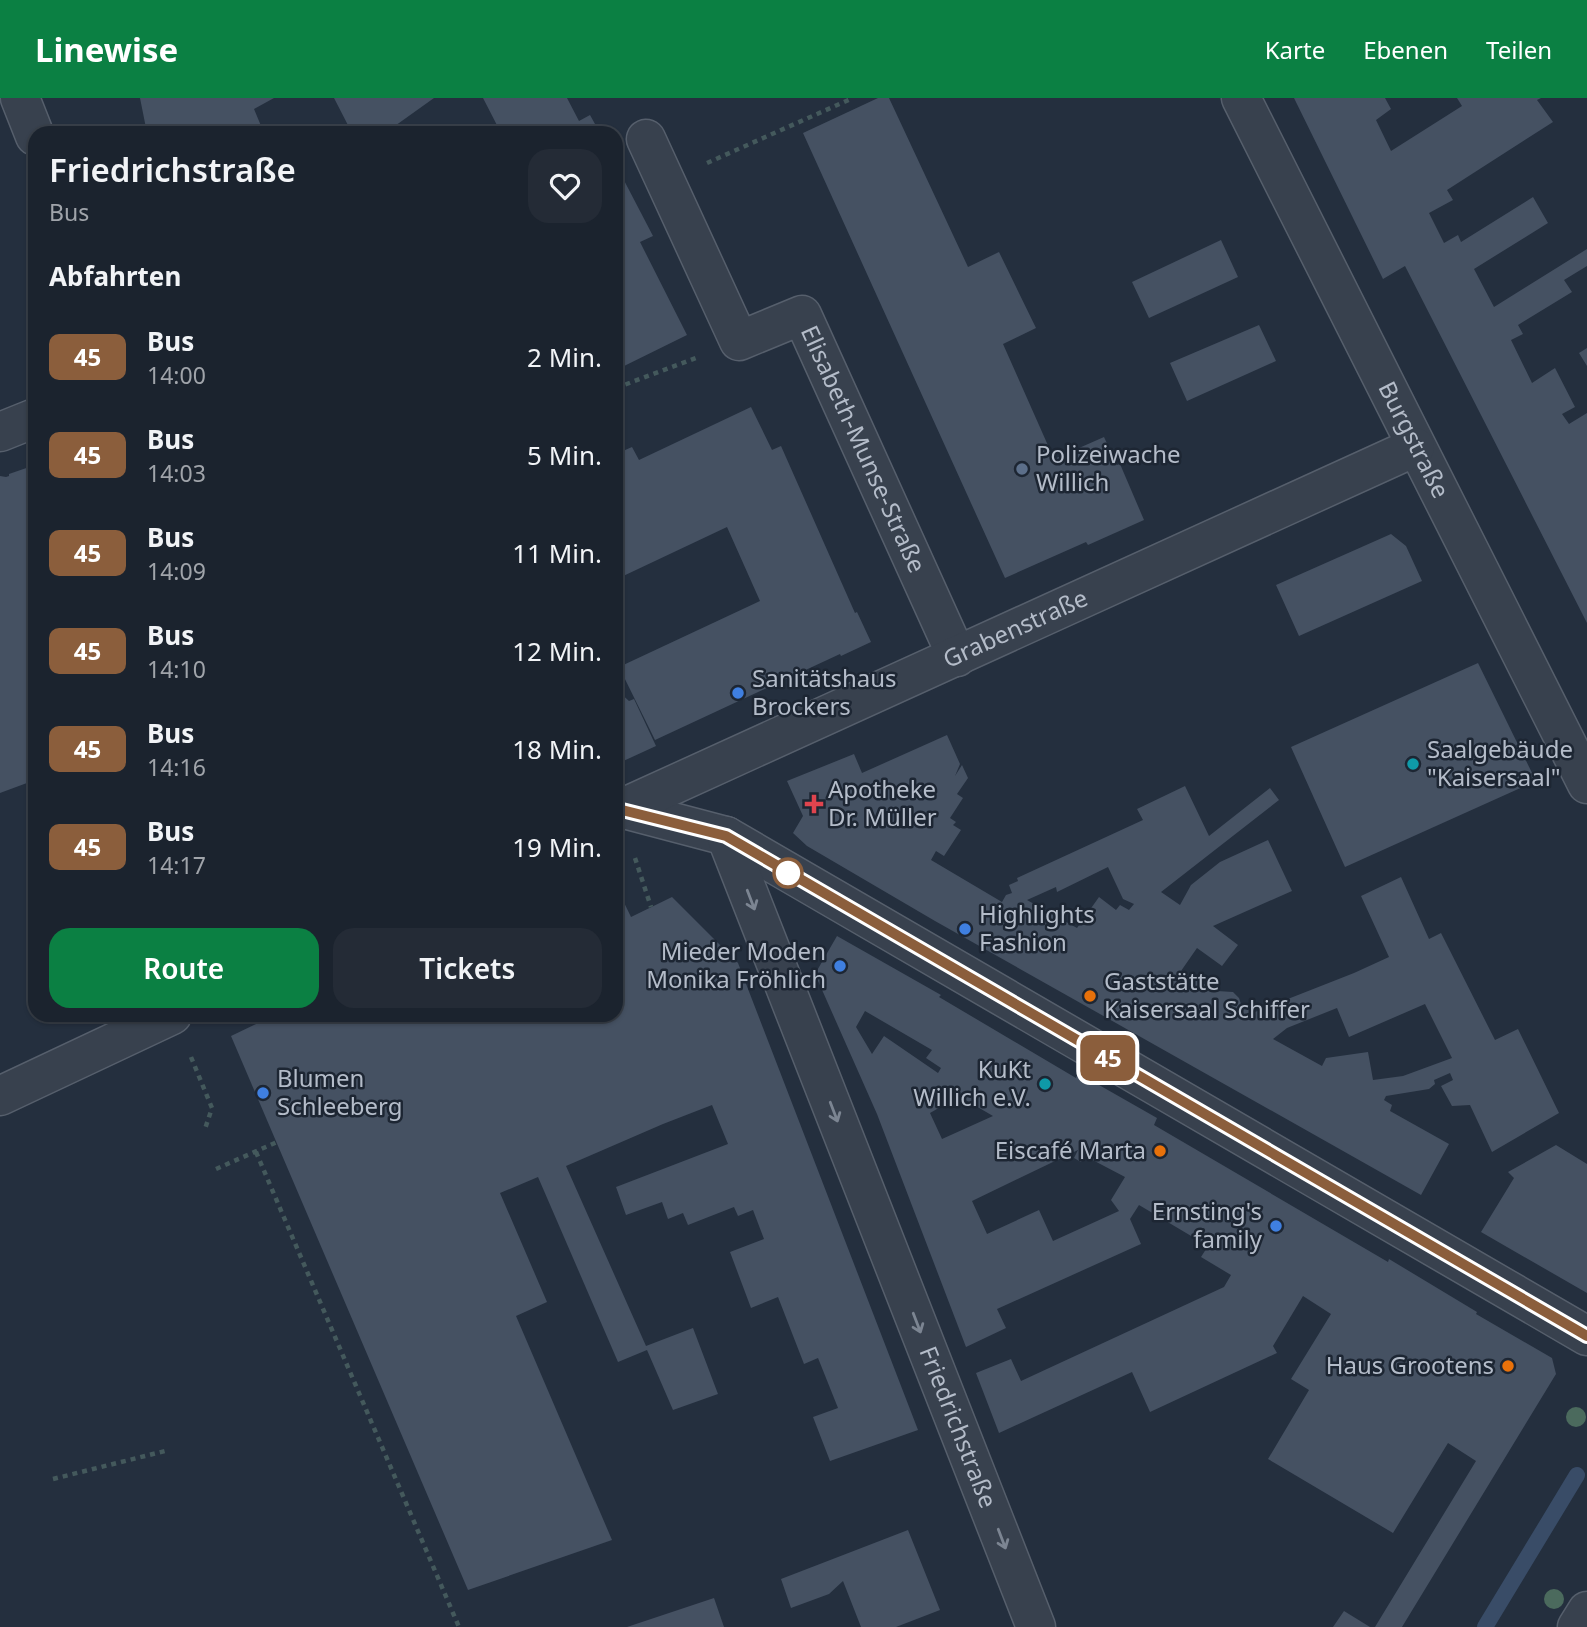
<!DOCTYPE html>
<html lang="de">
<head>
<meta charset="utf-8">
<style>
  :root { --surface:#1b232e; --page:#242b36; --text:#f1f3f6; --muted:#a0a4aa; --line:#39404a; --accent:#0b8043 }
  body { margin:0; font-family:"Noto Sans",sans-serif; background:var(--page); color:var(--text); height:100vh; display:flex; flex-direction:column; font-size:26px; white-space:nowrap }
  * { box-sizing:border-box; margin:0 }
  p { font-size:23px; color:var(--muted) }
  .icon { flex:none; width:38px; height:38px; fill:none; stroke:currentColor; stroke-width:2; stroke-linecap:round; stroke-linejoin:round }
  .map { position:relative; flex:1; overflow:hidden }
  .sheet { position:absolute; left:28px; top:28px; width:595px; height:896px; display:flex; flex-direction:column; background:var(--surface); border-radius:21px; box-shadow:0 2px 5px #0004,0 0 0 2px var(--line) }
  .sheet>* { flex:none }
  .badge { padding:0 14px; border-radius:10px; font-size:24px; line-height:46px }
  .map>.badge { position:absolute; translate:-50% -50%; box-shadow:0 0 0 4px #fff }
  h2 { padding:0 21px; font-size:26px; line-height:63px }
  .round { display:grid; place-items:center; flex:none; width:74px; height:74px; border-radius:21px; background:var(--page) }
  .summary { display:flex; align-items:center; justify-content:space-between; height:119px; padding:0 21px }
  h1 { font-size:33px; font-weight:600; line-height:52px }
  .action { display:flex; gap:14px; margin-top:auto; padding:14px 21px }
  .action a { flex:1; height:80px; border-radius:21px; background:var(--accent); color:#fff; font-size:28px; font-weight:600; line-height:80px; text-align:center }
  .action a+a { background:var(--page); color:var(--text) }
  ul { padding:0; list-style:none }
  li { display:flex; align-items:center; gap:21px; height:98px; padding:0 21px }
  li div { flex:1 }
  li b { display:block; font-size:26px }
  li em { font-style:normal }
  li .badge { min-width:77px; font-weight:700; text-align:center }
  header { display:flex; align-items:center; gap:42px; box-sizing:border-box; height:98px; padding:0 35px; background:var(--accent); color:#fff }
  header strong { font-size:33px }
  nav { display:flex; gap:38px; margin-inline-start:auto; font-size:24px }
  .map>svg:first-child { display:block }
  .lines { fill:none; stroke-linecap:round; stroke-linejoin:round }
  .stream { stroke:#394c67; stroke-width:16 }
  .building { fill:#455162; fill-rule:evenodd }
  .minor-casing { stroke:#565f6c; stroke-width:41 }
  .path { stroke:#44595c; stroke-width:4.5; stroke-dasharray:5 5; stroke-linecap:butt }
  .minor { stroke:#38414e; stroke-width:38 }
  .tree { fill:#4b6a5d }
  .oneway { stroke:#7c8592 }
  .line-casing { stroke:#fff; stroke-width:16 }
  .line { stroke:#8b5e3c; stroke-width:10 }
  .service-dot { fill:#5c6f8a; stroke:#1d2633; stroke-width:2.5 }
  .shop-dot { fill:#3f7fe0; stroke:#1d2633; stroke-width:2.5 }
  .culture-dot { fill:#0f9aa8; stroke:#1d2633; stroke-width:2.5 }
  .health-dot { fill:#e0444e; stroke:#1d2633; stroke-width:2.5 }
  .stop-dot { fill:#fff; stroke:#8b5e3c; stroke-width:3.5 }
  .food-dot { fill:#e8710a; stroke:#1d2633; stroke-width:2.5 }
  .labels { text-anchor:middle; stroke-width:5; stroke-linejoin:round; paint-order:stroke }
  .street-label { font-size:24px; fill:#b4bcc9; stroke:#1d2633 }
  .poi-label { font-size:24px; fill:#b4bcc9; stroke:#1d2633; text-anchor:start }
</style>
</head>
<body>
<header>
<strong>Linewise</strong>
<nav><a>Karte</a><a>Ebenen</a><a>Teilen</a></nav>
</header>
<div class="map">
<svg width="1587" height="1529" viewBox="0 0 1587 1529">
  <rect width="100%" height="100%" fill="#242f3e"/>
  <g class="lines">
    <path class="stream" d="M 1485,1529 L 1577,1377"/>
  </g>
  <path class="building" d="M 140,0 L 274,0 L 254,11 L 264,35 L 147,35 Z
    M 334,0 L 434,0 L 385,35 L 352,35 Z
    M 483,0 L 567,0 L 579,23 L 590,17 L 600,35 L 501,35 Z
    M 878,0 L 889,0 L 968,169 L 999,154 L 1036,230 L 1003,246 L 1054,361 L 1104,339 L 1117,367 L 1120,366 L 1144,422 L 1088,447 L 1086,444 L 1005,480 L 803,35 Z
    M 1294,0 L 1385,0 L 1391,11 L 1376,22 L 1391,53 L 1462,8 L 1457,0 L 1541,0 L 1537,2 L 1553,24 L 1447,92 L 1453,102 L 1429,115 L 1444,145 L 1458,137 L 1461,144 L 1533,99 L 1548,125 L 1474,171 L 1494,209 L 1587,151 L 1587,168 L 1564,182 L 1572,194 L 1518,227 L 1523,236 L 1511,242 L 1532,285 L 1555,270 L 1575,309 L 1562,316 L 1569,326 L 1587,315 L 1587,525 L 1405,168 L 1383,181 Z
    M 616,67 L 653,138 L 640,144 L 687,237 L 616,272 Z
    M 1221,142 L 1238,179 L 1149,220 L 1132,184 Z
    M 1259,227 L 1276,263 L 1187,303 L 1170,265 Z
    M 1587,250 L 1587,268 L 1579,255 Z
    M 751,309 L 772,352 L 781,348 L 855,515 L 857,514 L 871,544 L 841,558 L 840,556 L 655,642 L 619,569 L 760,503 L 727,429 L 619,480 L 616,474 L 616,356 L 632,349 L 639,362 Z
    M 35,367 L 35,682 L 0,695 L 0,378 L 6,379 L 9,378 L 9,376 Z
    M 1391,436 L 1406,448 L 1422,483 L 1299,538 L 1276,487 Z
    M 1478,565 L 1536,683 L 1345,769 L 1291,649 Z
    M 616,591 L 629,603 L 634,601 L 656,648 L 619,665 L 616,664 Z
    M 947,637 L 960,666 L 955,678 L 962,667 L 968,680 L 957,696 L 963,700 L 950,720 L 956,724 L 953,727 L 961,732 L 944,758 L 936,753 L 931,762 L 1002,804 L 1006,797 L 1012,795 L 1009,787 L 1018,783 L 1017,780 L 1143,722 L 1137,711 L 1185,688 L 1209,738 L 1270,690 L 1279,702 L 1161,794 L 1180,807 L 1191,787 L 1220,764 L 1268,742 L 1292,793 L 1213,828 L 1238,847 L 1222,868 L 1197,850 L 1181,873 L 1217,893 L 1233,894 L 1239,900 L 1241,906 L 1255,914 L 1354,875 L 1389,859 L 1361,798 L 1401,779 L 1429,841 L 1441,835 L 1495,942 L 1518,931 L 1559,1015 L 1492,1054 L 1470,1007 L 1452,1008 L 1441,988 L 1453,982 L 1450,975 L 1434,982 L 1435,986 L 1429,991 L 1386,998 L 1384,1002 L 1392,1007 L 1390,1013 L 1449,1046 L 1421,1097 L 935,823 L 807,748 L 793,735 L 803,718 L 787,683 L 854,656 L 862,675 ZM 1108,769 L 1123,801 L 1134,806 L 1129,812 L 1120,807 L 1116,812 L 1099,799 L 1077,830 L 1027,802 L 1056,789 L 1057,794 ZM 1425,906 L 1452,960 L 1403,978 L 1373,982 L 1368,954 L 1326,960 L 1322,968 L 1273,941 L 1287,930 L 1337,910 L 1349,939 Z
    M 616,788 L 631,819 L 672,799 L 738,865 L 918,1332 L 830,1363 L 813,1319 L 838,1310 L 818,1260 L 804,1266 L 778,1199 L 751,1210 L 730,1154 L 764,1141 L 753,1112 L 738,1118 L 734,1109 L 688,1127 L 683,1115 L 668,1121 L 662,1104 L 626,1117 L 616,1089 L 728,1046 L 712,1007 L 663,1026 L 566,1068 L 646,1248 L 693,1230 L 718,1296 L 673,1312 L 647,1252 L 618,1264 L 538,1079 L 500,1095 L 547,1204 L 516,1218 L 612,1442 L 468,1492 L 231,938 L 275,917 L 616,917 Z
    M 837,838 L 941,897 L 939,899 L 1076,980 L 1078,975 L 1157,1020 L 1154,1027 L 1388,1164 L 1389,1161 L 1477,1214 L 1476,1216 L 1552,1260 L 1556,1276 L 1402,1529 L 1375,1529 L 1476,1363 L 1448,1345 L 1393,1435 L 1268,1361 L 1309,1292 L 1291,1281 L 1331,1216 L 1303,1198 L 1273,1248 L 1277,1255 L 1150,1314 L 1132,1274 L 999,1335 L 976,1275 L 1011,1261 L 1021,1283 L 1224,1189 L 1231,1177 L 1201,1159 L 1208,1148 L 1139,1107 L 1130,1121 L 1141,1146 L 997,1211 L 1006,1230 L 966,1249 L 877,1016 L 815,876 ZM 865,913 L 932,952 L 926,960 L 941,970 L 938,975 L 884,938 L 872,956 L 856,929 ZM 945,990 L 993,1018 L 942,1041 L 930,1015 L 944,1007 ZM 1078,1052 L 1074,1060 L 1081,1064 L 1085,1058 L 1125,1079 L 1111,1102 L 1119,1113 L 1053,1143 L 1039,1112 L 987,1136 L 972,1103 Z
    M 1556,1047 L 1587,1066 L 1587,1195 L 1481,1134 L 1514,1080 L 1508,1074 Z
    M 908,1432 L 940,1512 L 896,1529 L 861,1529 L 843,1483 L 829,1496 L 791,1510 L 781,1481 Z
    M 714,1500 L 724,1529 L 627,1529 Z
    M 1344,1513 L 1370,1529 L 1333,1529 Z"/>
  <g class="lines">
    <g class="minor-casing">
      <g id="minor">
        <path d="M 20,0 L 35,38"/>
        <path id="s1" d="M 1241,0 L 1587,686"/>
        <path id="s2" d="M 646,41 L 739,243 L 802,217 L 957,559"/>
        <path d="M 0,334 L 35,320"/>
        <path d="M 616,709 L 726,738 L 1587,1238"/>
        <path id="s3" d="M 616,713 L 1415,349"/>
        <path id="s4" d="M 726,738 L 1036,1529"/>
        <path d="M 0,998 L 172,917"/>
        <path d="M 1577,1529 L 1587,1513"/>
      </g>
    </g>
    <path class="path" d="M 707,65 L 853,0
      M 616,290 L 696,260
      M 635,760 L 651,809
      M 191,959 L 212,1010 L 205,1031
      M 256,1054 L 459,1529
      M 216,1071 L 277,1044
      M 53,1381 L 169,1352"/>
    <use href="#minor" class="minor"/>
  </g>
  <g class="tree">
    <circle cx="1576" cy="1319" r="10"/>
    <circle cx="1554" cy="1501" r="10"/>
  </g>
  <defs><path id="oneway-shaft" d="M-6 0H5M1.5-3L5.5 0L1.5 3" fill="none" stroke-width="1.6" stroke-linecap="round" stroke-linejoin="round" transform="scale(1.75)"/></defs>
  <g class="oneway">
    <use href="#oneway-shaft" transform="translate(751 802) rotate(69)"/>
    <use href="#oneway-shaft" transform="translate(834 1014) rotate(69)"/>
    <use href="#oneway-shaft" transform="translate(917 1225) rotate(69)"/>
    <use href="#oneway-shaft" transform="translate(1002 1441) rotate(69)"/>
  </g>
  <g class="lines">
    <g class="line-casing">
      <path id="line" d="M 618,711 L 726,738 L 1587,1238"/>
    </g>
    <use href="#line" class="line"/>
  </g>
  <circle class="service-dot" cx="1022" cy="371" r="7"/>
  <g class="shop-dot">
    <circle cx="738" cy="595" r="7"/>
    <circle cx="965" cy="831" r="7"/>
    <circle cx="840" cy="868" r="7"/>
    <circle cx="263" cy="995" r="7"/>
    <circle cx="1276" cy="1128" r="7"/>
  </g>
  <g class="culture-dot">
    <circle cx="1413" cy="666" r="7"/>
    <circle cx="1045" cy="986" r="7"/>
  </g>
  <path class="health-dot" d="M810.5 695.5h7v7h7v7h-7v7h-7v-7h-7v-7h7z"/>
  <circle class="stop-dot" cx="788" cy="775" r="14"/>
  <g class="food-dot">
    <circle cx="1090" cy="898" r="7"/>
    <circle cx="1160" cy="1053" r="7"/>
    <circle cx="1508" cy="1268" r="7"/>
  </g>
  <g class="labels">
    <g class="street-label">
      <text dy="8" stroke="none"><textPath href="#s1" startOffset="383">Burgstraße</textPath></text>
      <text dy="8" stroke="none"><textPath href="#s2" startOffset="438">Elisabeth-Munse-Straße</textPath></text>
      <text dy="8" stroke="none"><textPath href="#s3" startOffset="439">Grabenstraße</textPath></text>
      <text dy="8" stroke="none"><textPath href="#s4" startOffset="635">Friedrichstraße</textPath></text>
    </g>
    <g class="poi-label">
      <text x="1036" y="365">Polizeiwache<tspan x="1036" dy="28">Willich</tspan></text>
      <text x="752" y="589">Sanitätshaus<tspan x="752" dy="28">Brockers</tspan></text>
      <text x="1427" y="660">Saalgebäude<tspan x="1427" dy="28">"Kaisersaal"</tspan></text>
      <text x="828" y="700">Apotheke<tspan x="828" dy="28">Dr. Müller</tspan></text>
      <text x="979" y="825">Highlights<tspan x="979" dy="28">Fashion</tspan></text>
      <text x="826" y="862" text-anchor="end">Mieder Moden<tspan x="826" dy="28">Monika Fröhlich</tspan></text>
      <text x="1104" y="892">Gaststätte<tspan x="1104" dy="28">Kaisersaal Schiffer</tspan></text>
      <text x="1031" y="980" text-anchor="end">KuKt<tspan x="1031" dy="28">Willich e.V.</tspan></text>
      <text x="277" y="989">Blumen<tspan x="277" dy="28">Schleeberg</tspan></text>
      <text x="1146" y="1061" text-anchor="end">Eiscafé Marta</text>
      <text x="1262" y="1122" text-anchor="end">Ernsting's<tspan x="1262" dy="28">family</tspan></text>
      <text x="1494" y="1276" text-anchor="end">Haus Grootens</text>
    </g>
  </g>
</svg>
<b class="badge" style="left:1108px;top:960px;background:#8b5e3c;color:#fff">45</b>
<section class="sheet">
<div class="summary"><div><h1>Friedrichstraße</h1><p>Bus</p></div><a class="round"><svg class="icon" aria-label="heart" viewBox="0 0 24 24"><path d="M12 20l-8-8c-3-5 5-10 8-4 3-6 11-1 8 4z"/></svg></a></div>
<h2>Abfahrten</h2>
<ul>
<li><span class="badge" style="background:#8b5e3c;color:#fff">45</span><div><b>Bus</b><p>14:00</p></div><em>2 Min.</em></li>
<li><span class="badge" style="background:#8b5e3c;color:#fff">45</span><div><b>Bus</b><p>14:03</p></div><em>5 Min.</em></li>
<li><span class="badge" style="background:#8b5e3c;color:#fff">45</span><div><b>Bus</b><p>14:09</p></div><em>11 Min.</em></li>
<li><span class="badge" style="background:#8b5e3c;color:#fff">45</span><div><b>Bus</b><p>14:10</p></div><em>12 Min.</em></li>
<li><span class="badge" style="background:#8b5e3c;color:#fff">45</span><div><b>Bus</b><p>14:16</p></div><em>18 Min.</em></li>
<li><span class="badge" style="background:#8b5e3c;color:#fff">45</span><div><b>Bus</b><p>14:17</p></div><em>19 Min.</em></li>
</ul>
<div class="action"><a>Route</a><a>Tickets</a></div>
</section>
</div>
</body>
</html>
